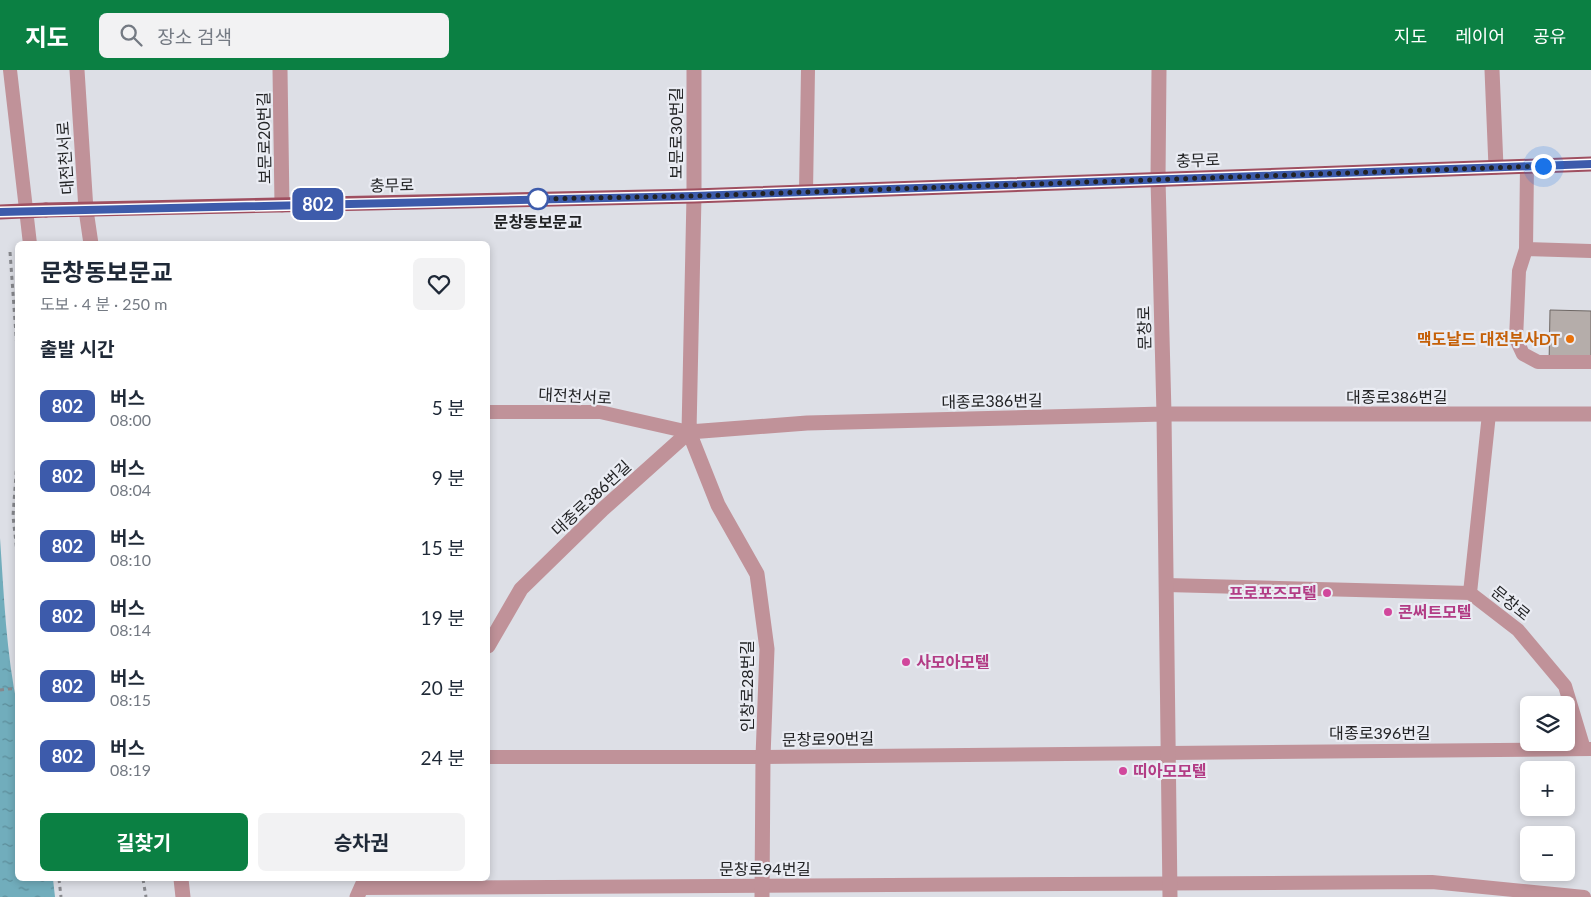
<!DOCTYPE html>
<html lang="ko">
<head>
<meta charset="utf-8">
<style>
  :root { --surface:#fff; --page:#f2f2f3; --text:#1f2937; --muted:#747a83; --accent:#0b8043 }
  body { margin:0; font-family:Lato,"Noto Sans KR",sans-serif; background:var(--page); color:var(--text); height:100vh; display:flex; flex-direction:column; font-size:19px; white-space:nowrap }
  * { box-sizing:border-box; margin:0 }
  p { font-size:16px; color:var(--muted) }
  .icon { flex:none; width:28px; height:28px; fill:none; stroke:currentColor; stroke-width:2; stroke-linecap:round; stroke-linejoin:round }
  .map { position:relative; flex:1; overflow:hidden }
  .drawer { position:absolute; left:15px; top:171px; width:475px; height:640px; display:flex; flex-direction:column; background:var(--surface); border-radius:8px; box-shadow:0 2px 8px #0003 }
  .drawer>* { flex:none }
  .badge { padding:0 10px; border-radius:8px; font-size:18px; line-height:32px }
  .controls { position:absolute; left:1520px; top:626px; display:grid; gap:10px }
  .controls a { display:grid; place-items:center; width:55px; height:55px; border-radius:8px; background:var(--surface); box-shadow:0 2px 8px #0003; font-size:25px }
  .you { position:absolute; width:25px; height:25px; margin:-12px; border:4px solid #fff; border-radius:50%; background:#1a73e8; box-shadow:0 0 0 8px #1a73e833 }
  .map>.badge { position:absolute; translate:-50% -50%; box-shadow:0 0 0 2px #fff }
  h2 { padding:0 25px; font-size:19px; line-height:45px }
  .round { display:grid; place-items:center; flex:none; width:52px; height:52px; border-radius:8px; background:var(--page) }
  .headline { display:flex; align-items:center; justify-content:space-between; height:85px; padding:0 25px }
  h1 { font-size:24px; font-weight:700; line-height:38px }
  .button { display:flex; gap:10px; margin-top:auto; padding:10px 25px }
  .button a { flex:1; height:58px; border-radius:8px; background:var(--accent); color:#fff; font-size:20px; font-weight:700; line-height:58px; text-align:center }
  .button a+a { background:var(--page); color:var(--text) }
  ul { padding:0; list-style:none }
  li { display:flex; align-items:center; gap:15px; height:70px; padding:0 25px }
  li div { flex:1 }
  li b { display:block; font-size:19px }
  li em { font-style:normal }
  li .badge { min-width:55px; font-weight:700; text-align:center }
  header { display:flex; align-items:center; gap:30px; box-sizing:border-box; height:70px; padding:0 25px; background:var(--accent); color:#fff }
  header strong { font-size:24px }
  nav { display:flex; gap:28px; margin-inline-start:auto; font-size:18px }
  .search { width:350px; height:45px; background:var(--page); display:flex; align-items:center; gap:12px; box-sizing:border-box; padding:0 18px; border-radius:8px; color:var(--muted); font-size:19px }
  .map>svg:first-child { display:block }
  .water { fill:url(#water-ripples) }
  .building { fill:#b5adaa; stroke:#6e6764 }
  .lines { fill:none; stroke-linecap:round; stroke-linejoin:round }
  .path { stroke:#87888d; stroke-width:3; stroke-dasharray:4 4; stroke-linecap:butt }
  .lane { stroke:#c09299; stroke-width:14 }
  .street { stroke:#c09299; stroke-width:15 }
  .primary { stroke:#9f4f60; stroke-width:15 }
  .primary-bridge { stroke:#9f4f60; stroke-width:15 }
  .line-casing { stroke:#fff; stroke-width:11 }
  .line { stroke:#3d5bab; stroke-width:8 }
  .walk { stroke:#222325; stroke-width:5; stroke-dasharray:0 9 }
  .stop-dot { fill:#fff; stroke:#3d5bab; stroke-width:2.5 }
  .food-dot { fill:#e8710a; stroke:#eaecf3; stroke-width:2 }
  .hotel-dot { fill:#d1479c; stroke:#eaecf3; stroke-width:2 }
  .labels { text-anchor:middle; stroke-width:4.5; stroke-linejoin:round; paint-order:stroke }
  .street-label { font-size:16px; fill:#222325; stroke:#eaecf3 }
  .stop-label { font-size:16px; font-weight:bold; fill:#222325; stroke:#eaecf3 }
  .food-label { font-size:16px; font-weight:bold; fill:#c56008; stroke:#eaecf3; text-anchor:end }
  .hotel-label { font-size:16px; font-weight:bold; fill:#b23c85; stroke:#eaecf3; text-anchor:start }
</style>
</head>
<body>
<header>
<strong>지도</strong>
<div class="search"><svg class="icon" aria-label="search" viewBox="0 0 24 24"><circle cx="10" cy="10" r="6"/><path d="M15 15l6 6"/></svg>장소 검색</div>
<nav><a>지도</a><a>레이어</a><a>공유</a></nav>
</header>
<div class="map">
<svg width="1591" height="827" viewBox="0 0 1591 827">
  <defs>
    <pattern id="water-ripples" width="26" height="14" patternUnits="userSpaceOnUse" patternTransform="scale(1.25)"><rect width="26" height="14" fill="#71adbc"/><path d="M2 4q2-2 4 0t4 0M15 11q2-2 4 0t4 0" fill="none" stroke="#5c8c99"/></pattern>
  </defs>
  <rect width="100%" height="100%" fill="#dddfe6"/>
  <path class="water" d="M 0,468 C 4,525 6,583 18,639 L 18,809 L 53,809 L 55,827 L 0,827 Z"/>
  <path class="building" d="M 1550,240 L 1591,241 L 1591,297 L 1549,296 Z"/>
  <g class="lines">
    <path class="path" d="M 10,182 L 18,292
      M 18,377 L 13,446 L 18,491
      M 0,620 L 18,618
      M 59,809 L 61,827
      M 143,809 L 146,827"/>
    <path class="lane" d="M 10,0 L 30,174
      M 1527,96 L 1526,179 L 1519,201 L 1516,269 L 1523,284 L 1538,292 L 1591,292
      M 806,122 L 808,0
      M 1526,179 L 1591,181
      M 488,342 L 600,342 L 689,362
      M 1166,515 L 1470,523 L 1518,560 L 1565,616 L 1584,679
      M 1470,523 L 1489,344
      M 488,687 L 763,687 L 1591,679
      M 361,818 L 1432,812 L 1584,827"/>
    <path class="street" d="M 77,0 L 86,140 L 91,174
      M 280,0 L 282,135
      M 694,0 L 694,126 L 689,362 L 718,435 L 757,504 L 767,579 L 763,687 L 762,827
      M 1159,0 L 1158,109 L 1164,344 L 1170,827
      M 1492,0 L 1496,97
      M 488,576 L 521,519 L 603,439 L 689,362 L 807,353 L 1164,344 L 1591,344
      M 181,809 L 183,827
      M 357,827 L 365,809"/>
    <path class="primary" d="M 46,140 L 694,126 L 1591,94"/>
    <path class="primary-bridge" d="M 0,142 L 46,140"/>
  </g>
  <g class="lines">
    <g class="line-casing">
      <path id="line" d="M 0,142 L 694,126 L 1591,94"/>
    </g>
    <use href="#line" class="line"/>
    <path class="walk" d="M 538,129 L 694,126 L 1543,96"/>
  </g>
  <circle class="stop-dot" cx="538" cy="129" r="10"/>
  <circle class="food-dot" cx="1570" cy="269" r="5"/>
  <g class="hotel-dot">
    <circle cx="1327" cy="523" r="5"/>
    <circle cx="1388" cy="542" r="5"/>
    <circle cx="906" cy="592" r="5"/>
    <circle cx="1123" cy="701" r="5"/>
  </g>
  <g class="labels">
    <g class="street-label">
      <text transform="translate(676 63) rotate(-90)" y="6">보문로30번길</text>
      <text transform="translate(264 68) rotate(-91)" y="6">보문로20번길</text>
      <text transform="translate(65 88) rotate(-94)" y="6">대전천서로</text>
      <text transform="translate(1198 90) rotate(-2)" y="6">충무로</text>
      <text transform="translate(392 115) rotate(-1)" y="6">충무로</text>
      <text transform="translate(1144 258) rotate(-91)" y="6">문창로</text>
      <text transform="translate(575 326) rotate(3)" y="6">대전천서로</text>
      <text x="1397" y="333">대종로386번길</text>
      <text transform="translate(992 331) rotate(-1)" y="6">대종로386번길</text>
      <text transform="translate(591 428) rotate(-43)" y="6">대종로386번길</text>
      <text transform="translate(1511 533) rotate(39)" y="6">문창로</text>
      <text transform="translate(747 616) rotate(-90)" y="6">인창로28번길</text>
      <text x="1380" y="669">대종로396번길</text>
      <text transform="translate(828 669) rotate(-1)" y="6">문창로90번길</text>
      <text x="765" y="805">문창로94번길</text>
    </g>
    <g class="stop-label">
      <text x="538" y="158">문창동보문교</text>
    </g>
    <g class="food-label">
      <text x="1560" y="275">맥도날드 대전부사DT</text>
    </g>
    <g class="hotel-label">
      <text x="1317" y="529" text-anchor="end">프로포즈모텔</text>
      <text x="1398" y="548">콘써트모텔</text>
      <text x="916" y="598">사모아모텔</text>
      <text x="1133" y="707">띠아모모텔</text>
    </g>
  </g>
</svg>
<div class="controls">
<a><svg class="icon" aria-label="layers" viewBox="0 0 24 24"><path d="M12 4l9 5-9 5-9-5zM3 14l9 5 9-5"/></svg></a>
<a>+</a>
<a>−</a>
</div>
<div class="you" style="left:1543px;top:96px"></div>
<b class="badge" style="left:318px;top:134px;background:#3d5bab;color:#fff">802</b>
<section class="drawer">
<div class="headline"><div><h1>문창동보문교</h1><p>도보 · 4 분 · 250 m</p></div><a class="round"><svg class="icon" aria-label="heart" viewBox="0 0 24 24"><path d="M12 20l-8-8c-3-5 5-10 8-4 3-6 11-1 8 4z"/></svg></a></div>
<h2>출발 시간</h2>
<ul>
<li><span class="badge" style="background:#3d5bab;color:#fff">802</span><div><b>버스</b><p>08:00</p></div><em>5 분</em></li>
<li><span class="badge" style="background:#3d5bab;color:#fff">802</span><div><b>버스</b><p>08:04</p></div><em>9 분</em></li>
<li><span class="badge" style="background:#3d5bab;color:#fff">802</span><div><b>버스</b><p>08:10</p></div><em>15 분</em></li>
<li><span class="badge" style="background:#3d5bab;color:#fff">802</span><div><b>버스</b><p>08:14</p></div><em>19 분</em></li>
<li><span class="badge" style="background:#3d5bab;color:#fff">802</span><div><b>버스</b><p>08:15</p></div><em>20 분</em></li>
<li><span class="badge" style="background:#3d5bab;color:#fff">802</span><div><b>버스</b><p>08:19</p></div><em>24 분</em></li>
</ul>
<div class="button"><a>길찾기</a><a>승차권</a></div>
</section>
</div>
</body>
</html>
